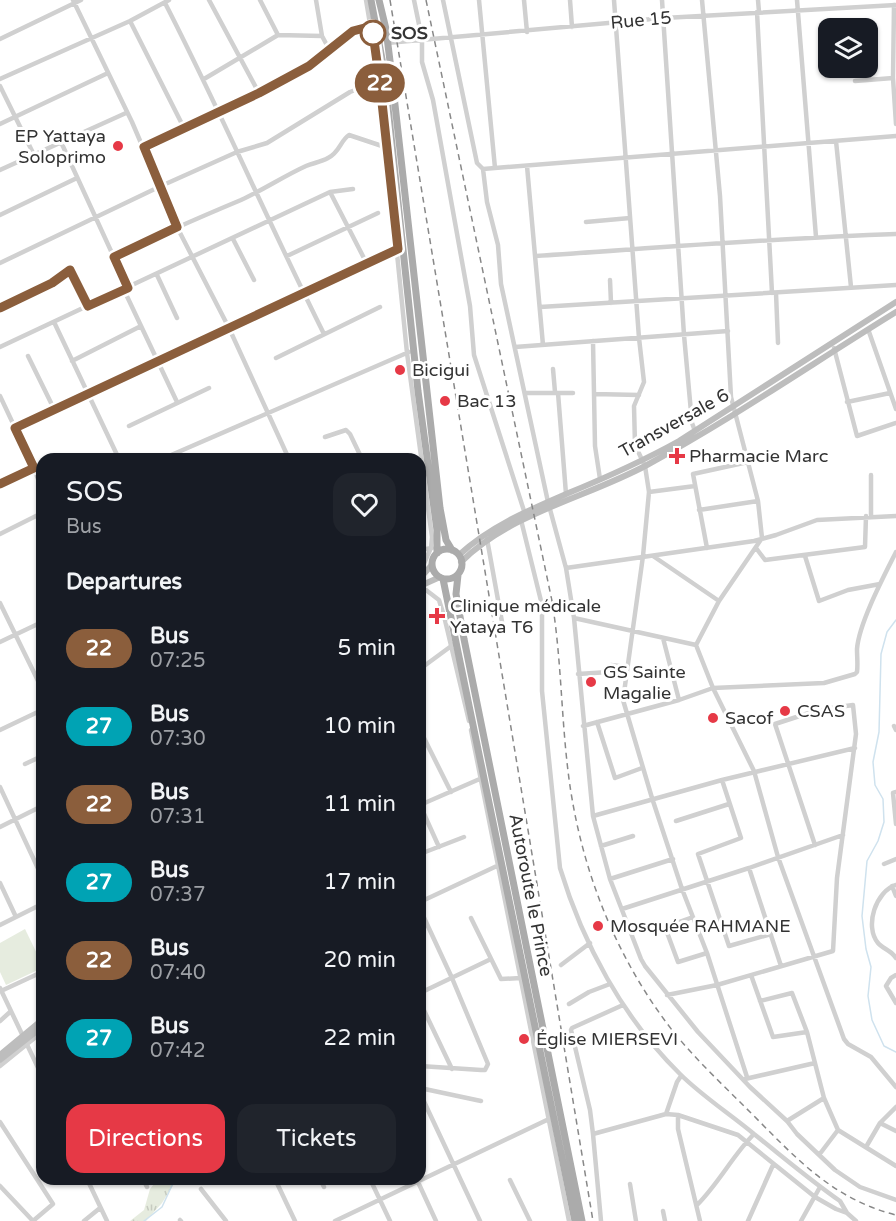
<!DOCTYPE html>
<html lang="en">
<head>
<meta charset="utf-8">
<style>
  :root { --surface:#171b24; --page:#20242c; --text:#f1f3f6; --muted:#9ea1a6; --accent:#e63946 }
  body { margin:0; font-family:"Varela Round",sans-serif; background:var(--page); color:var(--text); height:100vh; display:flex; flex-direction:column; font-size:22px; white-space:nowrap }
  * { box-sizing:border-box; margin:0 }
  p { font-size:20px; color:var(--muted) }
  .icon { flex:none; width:33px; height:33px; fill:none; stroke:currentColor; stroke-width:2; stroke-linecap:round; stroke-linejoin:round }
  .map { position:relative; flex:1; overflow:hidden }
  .sheet { position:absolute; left:36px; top:453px; width:390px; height:732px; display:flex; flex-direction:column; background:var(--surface); border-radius:18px; box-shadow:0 2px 4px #0004 }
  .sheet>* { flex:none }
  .badge { padding:0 12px; border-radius:20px; font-size:21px; line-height:39px }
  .tools { position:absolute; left:818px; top:18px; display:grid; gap:12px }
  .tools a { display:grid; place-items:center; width:60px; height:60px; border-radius:12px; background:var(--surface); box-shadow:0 2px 4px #0004; font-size:30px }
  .map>.badge { position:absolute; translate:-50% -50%; box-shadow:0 0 0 3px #fff }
  h2 { padding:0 30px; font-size:22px; line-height:54px }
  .round { display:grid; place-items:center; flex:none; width:63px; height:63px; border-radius:18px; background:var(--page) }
  .head { display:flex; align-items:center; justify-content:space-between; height:102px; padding:0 30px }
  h1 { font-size:28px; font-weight:600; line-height:45px }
  .button { display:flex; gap:12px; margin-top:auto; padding:12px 30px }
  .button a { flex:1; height:69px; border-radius:18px; background:var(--accent); color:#fff; font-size:24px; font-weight:600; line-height:69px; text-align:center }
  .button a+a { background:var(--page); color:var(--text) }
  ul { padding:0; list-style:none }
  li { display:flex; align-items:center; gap:18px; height:78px; padding:0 30px }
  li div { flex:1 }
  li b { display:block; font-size:22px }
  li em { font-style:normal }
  li .badge { min-width:66px; font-weight:700; text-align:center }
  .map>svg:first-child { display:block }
  .grass { fill:url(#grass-tufts) }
  .park { fill:#e6ecdf }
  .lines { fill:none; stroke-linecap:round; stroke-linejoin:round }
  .stream { stroke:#cfe2ee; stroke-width:1.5 }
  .street { stroke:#d0d0d0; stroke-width:4.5 }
  .secondary { stroke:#bdbdbd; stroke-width:6 }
  .primary { stroke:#ababab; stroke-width:7 }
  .rail { stroke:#888; stroke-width:1.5; stroke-dasharray:6 4.5; stroke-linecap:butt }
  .line-casing { stroke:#fff; stroke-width:14 }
  .line { stroke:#8b5e3c; stroke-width:9 }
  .stop-dot { fill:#fff; stroke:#8b5e3c; stroke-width:3 }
  .poi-dot { fill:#e63946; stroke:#fff; stroke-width:2 }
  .labels { text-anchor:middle; stroke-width:6; stroke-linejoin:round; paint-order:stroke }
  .street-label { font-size:18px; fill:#333; stroke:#fff }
  .stop-label { font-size:18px; font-weight:bold; fill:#333; stroke:#fff; text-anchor:start }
  .poi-label { font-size:18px; fill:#333; stroke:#fff; text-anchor:start }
</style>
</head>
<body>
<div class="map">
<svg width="896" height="1221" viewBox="0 0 896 1221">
  <defs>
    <pattern id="grass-tufts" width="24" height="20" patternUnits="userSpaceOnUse" patternTransform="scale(1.5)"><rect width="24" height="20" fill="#e6ecdf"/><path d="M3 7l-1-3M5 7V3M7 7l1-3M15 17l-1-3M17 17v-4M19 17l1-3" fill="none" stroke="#c6cbc0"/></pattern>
  </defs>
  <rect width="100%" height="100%" fill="#fff"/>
  <path class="grass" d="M 158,1179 L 177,1179 L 162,1203 L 146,1221 L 130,1221 L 144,1210 L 150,1189 Z"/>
  <path class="park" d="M 25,929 L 42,964 L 42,968 L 6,985 L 0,972 L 0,943 Z"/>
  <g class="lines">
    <path class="stream" d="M 896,620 L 887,632 L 881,654 L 879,732 L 873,762 L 875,785 L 883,799 L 884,822 L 878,841 L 867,861 L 862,916 L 866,949 L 871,967 L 868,996 L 872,1020 L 884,1046 L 896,1052
      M 144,1221 L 162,1207 L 175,1179"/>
    <path class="street" d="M 73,0 L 132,122 L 177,227 L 229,328 L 289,459
      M 209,0 L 259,93
      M 260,0 L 278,35
      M 316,0 L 322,36 L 329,49
      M 366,0 L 380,84 L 407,353 L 432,537 L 431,548 L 420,572
      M 414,0 L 422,39 L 422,62 L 433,100 L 470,306 L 474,355 L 525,514
      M 443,0 L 477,163 L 483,169 L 487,202 L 498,245 L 501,284 L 548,502 L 566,568 L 574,618 L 593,816 L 610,879 L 641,959 L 645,966 L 698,1032 L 750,1087 L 787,1121 L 797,1134 L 835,1170 L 860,1187 L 896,1200
      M 479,0 L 495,168
      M 524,0 L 527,32
      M 570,0 L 572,27
      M 614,0 L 639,338 L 644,382 L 634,406 L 635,445 L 645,466 L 649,492 L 643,556 L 623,700 L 652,798 L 682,889 L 707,953 L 747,1077
      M 662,0 L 684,335 L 692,423 L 695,431
      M 702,0 L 720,196 L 731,397 L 758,501 L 762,538 L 719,601 L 696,645 L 713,688 L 754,771 L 778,857 L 844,1039 L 848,1044 L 871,1057 L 896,1087
      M 758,0 L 759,12
      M 797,0 L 816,237
      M 165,3 C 221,112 269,224 324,334
      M 894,5 L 893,78 L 896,124
      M 757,12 L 772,293
      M 130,21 L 184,128
      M 0,39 L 81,0
      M 387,43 L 664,18 L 896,5
      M 0,79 L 130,21 L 169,0
      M 204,79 L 278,35 L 322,36
      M 855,81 L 893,78
      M 0,86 L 34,155
      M 0,124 L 108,73
      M 836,141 L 851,287
      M 61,142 L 128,288
      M 144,147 L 259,93 L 309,66 L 353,31 L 373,26
      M 527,166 L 543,345
      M 483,169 L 896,136
      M 0,170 L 126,113
      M 330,192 L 367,264
      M 0,215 L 77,178
      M 586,222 L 630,218
      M 233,239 L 254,280
      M 287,256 L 378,213
      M 536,256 C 656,248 776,238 896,234
      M 114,257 C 156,236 198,218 241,200 C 263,190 284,176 306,166 C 313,163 321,162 328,158 C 340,152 340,141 349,135 L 382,146 L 389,145
      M 0,263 L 161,186 L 237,152 L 267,143 L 350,92 L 373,83 L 383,84
      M 157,275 L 177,318
      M 610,280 L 611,303
      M 124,290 L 177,402
      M 776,293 L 778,343
      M 540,307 L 896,285
      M 0,308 L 52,283 L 70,270 L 88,306
      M 54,322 L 119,459
      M 868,329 L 896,409
      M 593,341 L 595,446 L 600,479
      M 0,347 L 330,192 L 353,189
      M 515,347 L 728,331
      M 834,348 L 857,436 L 896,423
      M 28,356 L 55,411
      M 276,358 L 380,307
      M 72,361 L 141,326
      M 553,369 L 555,392
      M 525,393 L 573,393
      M 558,393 L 566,494
      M 594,394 L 639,395
      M 0,396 L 34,468 L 42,490
      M 847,402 L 890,393
      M 129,426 L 209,388
      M 15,428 L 398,249
      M 325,437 L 346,430 L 350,434 L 362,459
      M 162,459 L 409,352
      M 0,484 L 34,468
      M 649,492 L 695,486
      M 699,510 L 758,501
      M 871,516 L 871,475
      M 521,520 L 542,605 L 542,691 L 560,868 C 583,944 623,1018 680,1074 C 702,1096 730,1114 754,1134 C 783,1157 810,1180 840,1201 L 847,1213 L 856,1221
      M 0,534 L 42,513
      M 487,539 L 502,622
      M 707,548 L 693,474 L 748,462
      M 756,548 L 765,560 L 865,547 L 866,516
      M 420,550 L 432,548
      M 653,556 L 719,601
      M 805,556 L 819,601 L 848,590 L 880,584
      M 566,568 L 754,541 L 776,535 L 817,520 L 896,516
      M 420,593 L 426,590 L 439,600 L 444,616 L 469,721
      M 0,603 L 42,689
      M 574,618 L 696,645
      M 663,638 L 679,700
      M 0,642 L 42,622
      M 420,669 L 454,644
      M 578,674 L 609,672 L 611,665 L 627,667
      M 597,722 L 615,778 L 642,768
      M 583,726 L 679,700 L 713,688 L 824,683 L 855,674 L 857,672 C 858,665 857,657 857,649 C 859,623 884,576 896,552
      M 894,726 L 896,730
      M 0,730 L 42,710
      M 420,730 L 451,792
      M 471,730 L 569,1221
      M 25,764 L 42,756
      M 722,780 L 741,838 L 698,854 L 729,946 L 771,934
      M 0,787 L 42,877
      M 896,792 L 893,793 L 896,824
      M 593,816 L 722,780 L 855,748
      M 676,821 L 729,804
      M 0,827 L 42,806
      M 601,846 L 633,836
      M 439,847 L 420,805 L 482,778
      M 420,854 L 464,837
      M 884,864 L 896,859
      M 749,868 L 781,966
      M 610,879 L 673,859
      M 0,883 L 16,917
      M 896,885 C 876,891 864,926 878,943 C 883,949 891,950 896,958
      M 892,886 L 896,896
      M 420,902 L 499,865
      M 420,909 L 452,978 L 488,1064 L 485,1070 L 481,1070 L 420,1066
      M 622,909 L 749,868 L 843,835
      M 693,917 L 665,927 L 678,962 L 707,953
      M 471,918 L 501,979 L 521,978
      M 0,925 L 42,904
      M 561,965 L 590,943
      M 751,975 L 773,1037 L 807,1032
      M 896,975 L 891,978 L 886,986 L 896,1003
      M 0,988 L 42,1076
      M 1,991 L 42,972
      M 420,993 L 491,959
      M 667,995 L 717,985 L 833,951 L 837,878 L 856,734 L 853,705 L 818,710 L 775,724 L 815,845
      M 760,1001 L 792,993 L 807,1032 L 824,1098 L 787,1121
      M 420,1002 L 452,1069
      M 569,1004 L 589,992 L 610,984
      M 0,1021 L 10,1012
      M 0,1066 L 42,1032
      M 745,1079 L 815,1063
      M 420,1088 L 481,1101
      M 420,1093 L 480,1221
      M 824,1098 L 838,1130 L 896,1166
      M 666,1114 L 677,1082 L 681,1076
      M 678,1115 L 678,1129 L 700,1221
      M 0,1122 L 53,1204 L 33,1221
      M 880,1123 L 896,1131
      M 593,1134 L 590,1110 L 571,1030 L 572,1028 L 623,1005
      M 866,1147 L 880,1123 L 896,1107
      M 819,1155 L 838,1130
      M 87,1179 L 107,1221
      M 143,1179 L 147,1187
      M 275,1179 L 295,1221
      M 320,1179 L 324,1187
      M 370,1179 L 390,1221
      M 510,1180 L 530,1221
      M 418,1182 L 436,1221
      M 630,1184 L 636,1221
      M 0,1186 L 33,1221
      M 201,1189 L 226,1221
      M 697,1205 C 719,1183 733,1155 754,1134
      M 663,1211 L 665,1221
      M 180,1220 L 181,1221
      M 84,1221 L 100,1208
      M 335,1221 L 549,1119
      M 601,1221 L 593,1134 L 666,1114 L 678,1115 L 738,1135 L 815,1197 L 836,1209 L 847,1213
      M 748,1221 L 773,1165
      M 801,1221 L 820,1187"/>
    <path class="secondary" d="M 459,555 C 489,527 529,510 566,494 C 605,478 643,461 679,441 L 896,302
      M 461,562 C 512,512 586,498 647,465 C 732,419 813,363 896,312
      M 420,578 L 431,566
      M 420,586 L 440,577
      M 0,1055 L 42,1020
      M 0,1060 L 42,1027"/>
    <path class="primary" d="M 371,0 L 384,70 L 418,391 L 437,530 L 437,553
      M 379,0 L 386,29 L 391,69 L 440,508 L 446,540 L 452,550
      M432 564a15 15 0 1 1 30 0a15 15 0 1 1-30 0Z
      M 458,575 L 456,594 L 464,639 L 582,1221
      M 443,579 L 575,1221"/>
    <path class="rail" d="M 390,0 L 593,1221
      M 426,0 L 552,601 C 562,662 561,724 570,786 C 583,874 617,959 672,1030 C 695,1059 724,1086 750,1112 C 795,1157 832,1199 896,1215"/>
  </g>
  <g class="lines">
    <g class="line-casing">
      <path id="line" d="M 0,308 L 52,283 L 70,270 L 88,306 L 128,288 L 114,257 L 177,227 L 144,147 L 259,93 L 309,66 L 353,31 L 372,26 L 380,84 L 398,249 L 15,428 L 34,468 L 0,484"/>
    </g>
    <use href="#line" class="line"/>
  </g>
  <circle class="stop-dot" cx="373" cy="33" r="12"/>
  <g class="poi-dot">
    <circle cx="118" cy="146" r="6"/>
    <circle cx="400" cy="370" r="6"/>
    <circle cx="445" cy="401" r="6"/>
    <path d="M674 447h6v6h6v6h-6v6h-6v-6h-6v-6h6z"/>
    <path d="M434 607h6v6h6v6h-6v6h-6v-6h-6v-6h6z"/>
    <circle cx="591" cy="682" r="6"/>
    <circle cx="785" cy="711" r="6"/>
    <circle cx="713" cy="718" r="6"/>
    <circle cx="598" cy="926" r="6"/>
    <circle cx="524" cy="1039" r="6"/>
  </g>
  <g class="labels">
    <g class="street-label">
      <text transform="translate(641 20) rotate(-5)" y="6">Rue 15</text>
      <text transform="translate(674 423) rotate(-29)" y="6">Transversale 6</text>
      <text transform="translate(531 895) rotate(79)" y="6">Autoroute le Prince</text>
    </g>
    <g class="stop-label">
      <text x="391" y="39">SOS</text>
    </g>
    <g class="poi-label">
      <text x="106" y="142" text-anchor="end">EP Yattaya<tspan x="106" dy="21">Soloprimo</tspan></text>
      <text x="412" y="376">Bicigui</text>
      <text x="457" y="407">Bac 13</text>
      <text x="689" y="462">Pharmacie Marc</text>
      <text x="450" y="612">Clinique médicale<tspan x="450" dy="21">Yataya T6</tspan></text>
      <text x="603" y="678">GS Sainte<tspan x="603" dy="21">Magalie</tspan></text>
      <text x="797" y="717">CSAS</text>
      <text x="725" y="724">Sacof</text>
      <text x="610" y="932">Mosquée RAHMANE</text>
      <text x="536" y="1045">Église MIERSEVI</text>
    </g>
  </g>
</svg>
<div class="tools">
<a><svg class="icon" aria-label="layers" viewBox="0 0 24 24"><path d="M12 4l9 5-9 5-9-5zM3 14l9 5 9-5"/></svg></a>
</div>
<b class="badge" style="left:380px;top:83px;background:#8b5e3c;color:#fff">22</b>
<section class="sheet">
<div class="head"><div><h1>SOS</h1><p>Bus</p></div><a class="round"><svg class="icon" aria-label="heart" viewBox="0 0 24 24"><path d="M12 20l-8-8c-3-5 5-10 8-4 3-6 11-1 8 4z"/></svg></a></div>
<h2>Departures</h2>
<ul>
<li><span class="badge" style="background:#8b5e3c;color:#fff">22</span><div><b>Bus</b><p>07:25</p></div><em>5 min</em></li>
<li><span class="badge" style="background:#00a3b4;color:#fff">27</span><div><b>Bus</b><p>07:30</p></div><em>10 min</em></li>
<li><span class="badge" style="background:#8b5e3c;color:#fff">22</span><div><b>Bus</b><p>07:31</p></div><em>11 min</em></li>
<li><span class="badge" style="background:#00a3b4;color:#fff">27</span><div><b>Bus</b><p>07:37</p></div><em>17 min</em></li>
<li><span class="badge" style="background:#8b5e3c;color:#fff">22</span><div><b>Bus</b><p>07:40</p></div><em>20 min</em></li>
<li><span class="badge" style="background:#00a3b4;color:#fff">27</span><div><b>Bus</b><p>07:42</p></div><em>22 min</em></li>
</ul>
<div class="button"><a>Directions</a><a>Tickets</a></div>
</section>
</div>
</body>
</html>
